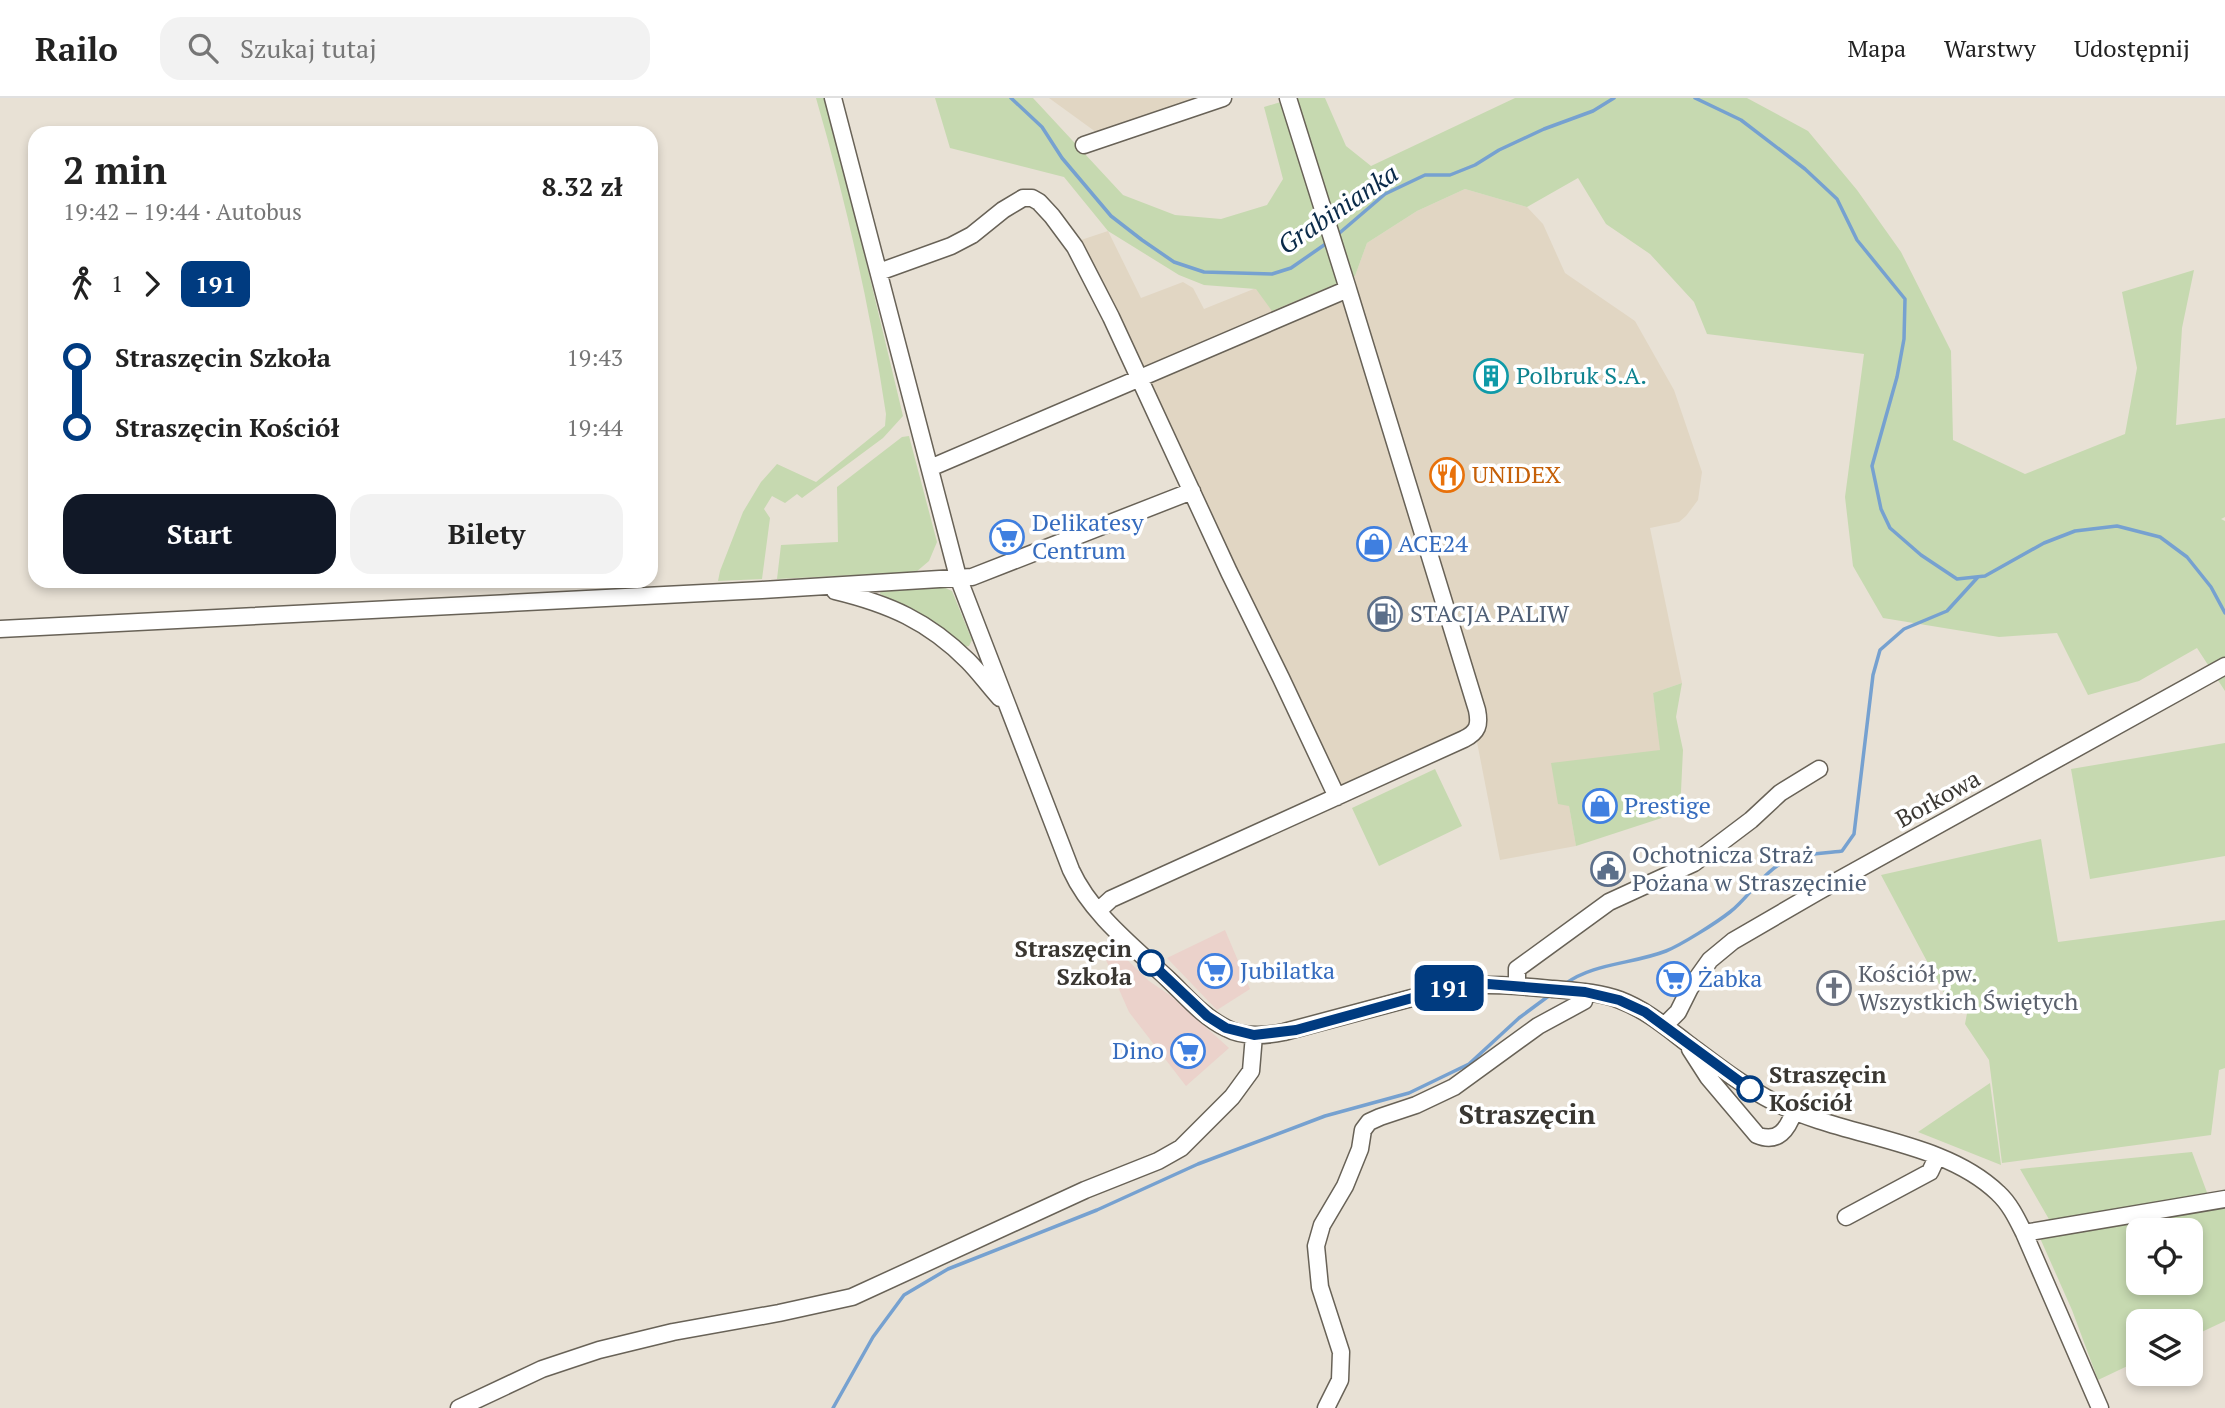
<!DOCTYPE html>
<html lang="pl">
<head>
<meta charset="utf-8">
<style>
  :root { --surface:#fff; --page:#f2f2f2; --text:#222; --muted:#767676; --line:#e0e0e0; --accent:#111827 }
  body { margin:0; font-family:"PT Serif",serif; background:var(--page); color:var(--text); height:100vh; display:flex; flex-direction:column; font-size:26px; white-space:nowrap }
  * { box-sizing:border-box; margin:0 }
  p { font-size:23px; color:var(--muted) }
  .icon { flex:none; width:38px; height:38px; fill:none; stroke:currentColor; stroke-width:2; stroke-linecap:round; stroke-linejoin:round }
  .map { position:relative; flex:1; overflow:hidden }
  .details { position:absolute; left:28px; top:28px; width:630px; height:462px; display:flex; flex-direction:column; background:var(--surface); border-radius:21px; box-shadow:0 4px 10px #0003 }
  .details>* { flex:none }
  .badge { padding:0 14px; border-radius:10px; font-size:24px; line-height:46px }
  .controls { position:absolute; left:2126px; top:1120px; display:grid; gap:14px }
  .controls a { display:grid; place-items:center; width:77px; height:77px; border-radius:14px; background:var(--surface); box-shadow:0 4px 10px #0003; font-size:35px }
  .map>.badge { position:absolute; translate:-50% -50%; box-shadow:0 0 0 4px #fff }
  .legs { display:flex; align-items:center; gap:10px; height:77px; padding:0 35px; font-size:23px }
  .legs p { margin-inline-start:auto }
  .headline { display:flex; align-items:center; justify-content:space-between; height:119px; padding:0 35px }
  h1 { font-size:38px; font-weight:800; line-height:52px }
  .cta { display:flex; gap:14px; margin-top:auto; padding:14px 35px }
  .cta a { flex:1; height:80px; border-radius:21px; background:var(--accent); color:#fff; font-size:28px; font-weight:800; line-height:80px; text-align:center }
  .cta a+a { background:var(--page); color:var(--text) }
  ul { padding:0 35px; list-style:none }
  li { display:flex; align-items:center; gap:24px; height:70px; font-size:26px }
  li i { display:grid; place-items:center; width:10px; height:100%; margin:0 9px; background:currentColor }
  li i::after { content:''; width:18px; height:18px; margin:-9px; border:5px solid; border-radius:50%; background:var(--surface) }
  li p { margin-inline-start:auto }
  li:first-child i { background:linear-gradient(#0000 50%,currentColor 0) }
  li:last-child i { background:linear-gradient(currentColor 50%,#0000 0) }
  header { display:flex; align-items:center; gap:42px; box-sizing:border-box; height:98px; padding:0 35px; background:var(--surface); border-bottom:2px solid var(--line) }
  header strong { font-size:33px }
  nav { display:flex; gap:38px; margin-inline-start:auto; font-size:24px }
  .search { width:490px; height:63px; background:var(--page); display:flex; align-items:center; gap:18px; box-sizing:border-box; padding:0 24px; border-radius:21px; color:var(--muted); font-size:26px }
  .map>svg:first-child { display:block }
  .commercial { fill:#ebd2cb }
  .built { fill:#e1d6c3 }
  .green { fill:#c6d9b0; fill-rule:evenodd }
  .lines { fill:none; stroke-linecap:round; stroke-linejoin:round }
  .stream { stroke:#76a1d0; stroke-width:3.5 }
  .minor-casing { stroke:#686257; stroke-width:19 }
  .minor { stroke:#fff; stroke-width:16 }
  .line-1-casing { stroke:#fff; stroke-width:16 }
  .line-1 { stroke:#003b80; stroke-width:10 }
  .stop-1-dot { fill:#fff; stroke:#003b80; stroke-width:3.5 }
  .labels { text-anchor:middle; stroke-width:7; stroke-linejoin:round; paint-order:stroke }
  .culture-label { font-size:24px; fill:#0d838f; stroke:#fff; text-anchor:start }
  .food-label { font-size:24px; fill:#c56008; stroke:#fff; text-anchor:start }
  .shop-label { font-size:24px; fill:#366cbe; stroke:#fff; text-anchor:start }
  .service-label { font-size:24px; fill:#4e5e75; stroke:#fff; text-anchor:start }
  .street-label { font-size:24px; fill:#3a3732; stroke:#fff }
  .stop-label { font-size:24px; font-weight:bold; fill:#3a3732; stroke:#fff; text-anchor:end }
  .worship-label { font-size:24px; fill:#5b616d; stroke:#fff; text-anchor:start }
  .water-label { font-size:26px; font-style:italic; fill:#0a2a49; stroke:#fff }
  .quarter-label { font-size:28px; font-weight:bold; fill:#3a3732; stroke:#fff }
</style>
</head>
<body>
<header>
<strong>Railo</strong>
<div class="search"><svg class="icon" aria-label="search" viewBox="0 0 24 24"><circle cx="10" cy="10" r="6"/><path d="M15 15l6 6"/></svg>Szukaj tutaj</div>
<nav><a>Mapa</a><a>Warstwy</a><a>Udostępnij</a></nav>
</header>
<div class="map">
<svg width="2225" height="1310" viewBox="0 0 2225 1310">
  <rect width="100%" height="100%" fill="#e8e1d5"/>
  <path class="commercial" d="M 1225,832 L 1250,891 L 1217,912 L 1167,860 Z
    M 1110,845 L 1149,883 L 1171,898 L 1229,950 L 1186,988 L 1129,914 L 1102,853 Z"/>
  <path class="built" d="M 1049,0 L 1204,0 L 1100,37 Z
    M 1465,91 L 1527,109 L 1543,126 L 1565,175 L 1635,223 L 1674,292 L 1702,374 L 1698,402 L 1686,418 L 1679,424 L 1650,430 L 1682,585 L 1653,595 L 1661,653 L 1569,708 L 1576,748 L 1500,762 L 1477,644 L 1465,635 L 1342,689 L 1078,143 L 1108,133 L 1141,200 L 1183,184 L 1193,190 L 1204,211 L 1256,190 L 1355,178 L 1367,145 L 1417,113 Z"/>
  <path class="green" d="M 816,0 L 827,0 L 903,318 L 883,340 L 802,400 L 797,396 L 785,405 L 772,398 L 764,411 L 770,420 L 762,481 L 718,483 L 720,473 L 743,414 L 761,384 L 777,366 L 816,384 L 885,328 L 886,316 C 870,209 846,104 816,0 Z
    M 935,0 L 1033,0 L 1123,97 L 1175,117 L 1221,121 L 1267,107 L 1283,81 L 1264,9 L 1294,0 L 1325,0 L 1346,48 L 1371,68 L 1515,0 L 1747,0 L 1808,33 L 1857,92 L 1901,154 L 1951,253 L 1953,342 L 2025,376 L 2125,336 L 2137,270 L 2122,194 L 2194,172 L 2182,230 L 2176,327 L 2225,320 L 2225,419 L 2221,421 L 2225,423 L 2225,593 L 2197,550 L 2139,583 L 2088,597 L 2057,535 L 1999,539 L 1883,520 L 1853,468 L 1845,399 L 1864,256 L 1707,236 L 1694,204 L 1650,156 L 1606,126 L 1578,80 L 1527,109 L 1465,91 L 1417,113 L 1367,145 L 1355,178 L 1272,213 L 1256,191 L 1204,187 L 1179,177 L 1108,133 L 1064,79 L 950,50 Z
    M 909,338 L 937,444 L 929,463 L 916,474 L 777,481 L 781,447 L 838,444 L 837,389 L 902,339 Z
    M 941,488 L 952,493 L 972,542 L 969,548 L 964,549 L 920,515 L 880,496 L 881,492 Z
    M 1682,585 L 1676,619 L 1683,652 L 1680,714 L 1576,748 L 1569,708 L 1558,706 L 1551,665 L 1660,652 L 1653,595 Z
    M 2225,645 L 2225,758 L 2090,781 L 2071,671 Z
    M 1435,671 L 1462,728 L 1379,768 L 1352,710 Z
    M 2041,741 L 2058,844 L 2225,822 L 2225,970 L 2219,972 L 2211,1037 L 2002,1065 L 1989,962 L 1965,926 L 1968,910 L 1962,904 L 1946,899 L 1881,777 Z
    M 1990,985 L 2001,1067 L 1918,1034 Z
    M 2192,1054 L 2212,1108 L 2225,1108 L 2225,1223 L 2191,1239 L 2191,1223 L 2138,1223 L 2138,1263 L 2098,1282 L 2072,1212 L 2040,1140 L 2058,1137 L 2020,1071 ZM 2138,1132 L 2191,1132 L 2191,1185 L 2138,1185 Z"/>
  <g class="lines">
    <path class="stream" d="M 1011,0 L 1042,29 L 1062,60 L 1111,118 L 1142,142 L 1174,164 L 1204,174 L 1272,176 L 1291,170 L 1327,145
      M 1695,0 L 1741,22 L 1805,71 L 1837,101 L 1857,142 L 1905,201 L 1904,241 L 1897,279 L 1872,368 L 1881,411 L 1890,430 L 1921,457 L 1957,481 L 1985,478 L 2044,445 L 2075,433 L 2117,428 L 2160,439 L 2187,459 L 2211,489 L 2225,515
      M 1336,138 L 1385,96 L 1425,77 L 1450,77 L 1475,67 L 1499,52 L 1544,31 L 1593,13 L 1614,0
      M 1565,886 C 1593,865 1633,866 1666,853 C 1681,847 1716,825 1730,814 C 1748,800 1760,778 1780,766 C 1798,755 1822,756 1842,753 L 1854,736 L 1873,577 L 1880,552 L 1904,531 L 1947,513 L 1978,479
      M 833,1310 L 873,1239 L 904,1197 L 948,1171 L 1097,1112 L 1198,1066 L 1325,1018 L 1409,995 L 1469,966 L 1519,920 L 1550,897"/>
    <g class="minor-casing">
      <path id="minor" d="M 833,0 L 958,479 L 1071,772 C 1091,816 1134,849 1168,881 C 1186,898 1203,919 1226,930 C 1244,940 1265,938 1284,934 L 1453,889 C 1486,885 1519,888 1553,891 C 1575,893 1599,894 1620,902 C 1646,912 1666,929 1687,945 C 1715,966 1743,988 1774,1004 C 1843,1040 1942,1041 1998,1095 C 2010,1106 2017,1121 2024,1135 L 2100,1310
        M 1084,47 L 1223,0
        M 879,174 L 951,148 L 972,137 L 1003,112 L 1023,100 L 1032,100 L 1039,104 L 1052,118 L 1075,149 L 1111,219 L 1229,474 L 1281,580 L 1337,699
        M 930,370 L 1348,191 L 1288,0
        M 835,493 C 889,506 928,523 968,563 C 979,574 989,588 1000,600
        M 0,531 L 762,492 L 972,479 L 1192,393
        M 1099,812 L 1111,801 L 1464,641 C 1478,634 1480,627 1477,612 L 1348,191
        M 1517,887 L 1517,871 L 1609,804 L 1694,765 L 1751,722 L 1780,695 L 1819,671
        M 1665,927 L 1678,914 L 1690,890 L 1710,862 L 1733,843 L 1819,793 L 2225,568
        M 1690,951 L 1708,979 L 1757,1037 C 1778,1046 1788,1031 1794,1013
        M 1846,1119 L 1930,1074 L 1937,1059
        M 2024,1135 L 2225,1101
        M 459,1310 L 542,1271 L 599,1252 L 673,1234 L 779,1215 L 852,1199 L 1085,1092 L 1158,1063 L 1181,1050 L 1232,999 L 1251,973 L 1254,937
        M 1326,1310 L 1340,1282 L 1341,1254 L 1320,1189 L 1316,1148 L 1322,1127 L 1345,1088 L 1360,1051 L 1363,1032 L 1369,1024 L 1380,1019 L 1416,1007 L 1454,989 L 1538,928 L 1584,903 L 1585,894"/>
    </g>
    <use href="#minor" class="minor"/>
  </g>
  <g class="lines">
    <g class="line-1-casing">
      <path id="line-1" d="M 1151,865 L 1207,918 L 1226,930 L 1254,937 L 1296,932 L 1452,889 L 1488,886 L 1585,894 L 1619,902 L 1645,914 L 1750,991"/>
    </g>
    <use href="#line-1" class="line-1"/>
  </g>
  <defs>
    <g id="building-ring" transform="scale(1.75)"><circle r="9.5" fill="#fff" stroke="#0f9aa8" stroke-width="1.5"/><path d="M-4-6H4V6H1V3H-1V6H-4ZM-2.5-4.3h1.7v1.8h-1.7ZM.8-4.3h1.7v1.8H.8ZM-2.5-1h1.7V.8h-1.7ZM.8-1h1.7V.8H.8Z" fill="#0f9aa8"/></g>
    <g id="restaurant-ring" transform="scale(1.75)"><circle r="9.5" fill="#fff" stroke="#e8710a" stroke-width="1.5"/><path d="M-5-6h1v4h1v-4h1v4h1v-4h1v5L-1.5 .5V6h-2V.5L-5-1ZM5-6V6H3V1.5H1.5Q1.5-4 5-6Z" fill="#e8710a"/></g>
    <g id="supermarket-ring" transform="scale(1.75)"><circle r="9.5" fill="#fff" stroke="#3f7fe0" stroke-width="1.5"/><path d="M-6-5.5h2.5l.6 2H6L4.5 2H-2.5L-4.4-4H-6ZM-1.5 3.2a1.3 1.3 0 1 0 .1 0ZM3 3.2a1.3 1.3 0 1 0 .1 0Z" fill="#3f7fe0"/></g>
    <g id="shop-ring" transform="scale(1.75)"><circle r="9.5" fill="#fff" stroke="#3f7fe0" stroke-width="1.5"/><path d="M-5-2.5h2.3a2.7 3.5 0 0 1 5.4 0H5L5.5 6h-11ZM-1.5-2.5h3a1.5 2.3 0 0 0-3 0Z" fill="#3f7fe0"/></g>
    <g id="fuel-ring" transform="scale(1.75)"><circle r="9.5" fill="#fff" stroke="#5c6f8a" stroke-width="1.5"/><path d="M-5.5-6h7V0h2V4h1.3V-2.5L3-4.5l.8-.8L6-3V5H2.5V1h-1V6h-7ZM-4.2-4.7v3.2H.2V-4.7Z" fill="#5c6f8a"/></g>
    <g id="civic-ring" transform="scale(1.75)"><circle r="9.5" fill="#fff" stroke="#5c6f8a" stroke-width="1.5"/><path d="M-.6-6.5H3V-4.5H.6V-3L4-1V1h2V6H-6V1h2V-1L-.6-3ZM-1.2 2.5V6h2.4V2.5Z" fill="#5c6f8a"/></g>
    <g id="church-ring" transform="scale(1.75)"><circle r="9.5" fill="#fff" stroke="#6b7280" stroke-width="1.5"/><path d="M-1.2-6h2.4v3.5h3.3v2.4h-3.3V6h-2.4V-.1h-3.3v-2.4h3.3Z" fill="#6b7280"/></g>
  </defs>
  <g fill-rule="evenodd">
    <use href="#building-ring" x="1491" y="278"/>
    <use href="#restaurant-ring" x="1447" y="377"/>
    <use href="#supermarket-ring" x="1007" y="439"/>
    <use href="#shop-ring" x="1374" y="446"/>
    <use href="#fuel-ring" x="1385" y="516"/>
    <use href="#shop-ring" x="1600" y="708"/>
    <use href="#civic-ring" x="1608" y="771"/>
    <use href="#supermarket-ring" x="1215" y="873"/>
    <use href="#supermarket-ring" x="1674" y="881"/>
    <use href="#church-ring" x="1834" y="890"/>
    <use href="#supermarket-ring" x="1188" y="953"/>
  </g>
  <g class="stop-1-dot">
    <circle cx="1151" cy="865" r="12"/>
    <circle cx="1750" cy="991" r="12"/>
  </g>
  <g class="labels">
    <g class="culture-label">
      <text x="1516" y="286">Polbruk S.A.</text>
    </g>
    <g class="food-label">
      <text x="1472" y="385">UNIDEX</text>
    </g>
    <g class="shop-label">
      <text x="1032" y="433">Delikatesy<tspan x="1032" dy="28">Centrum</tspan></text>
      <text x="1398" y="454">ACE24</text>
      <text x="1624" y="716">Prestige</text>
      <text x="1240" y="881">Jubilatka</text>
      <text x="1698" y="889">Żabka</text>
      <text x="1164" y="961" text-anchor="end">Dino</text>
    </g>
    <g class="service-label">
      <text x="1410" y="524">STACJA PALIW</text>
      <text x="1632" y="765">Ochotnicza Straż<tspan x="1632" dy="28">Pożana w Straszęcinie</tspan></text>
    </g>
    <g class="street-label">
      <text transform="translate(1938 701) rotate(-29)" y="8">Borkowa</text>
    </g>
    <g class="stop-label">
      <text x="1132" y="859">Straszęcin<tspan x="1132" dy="28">Szkoła</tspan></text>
      <text x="1769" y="985" text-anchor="start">Straszęcin<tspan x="1769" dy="28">Kościół</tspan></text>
    </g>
    <g class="worship-label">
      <text x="1858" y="884">Kościół pw.<tspan x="1858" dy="28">Wszystkich Świętych</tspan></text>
    </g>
    <g class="water-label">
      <text transform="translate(1338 111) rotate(-34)" y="9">Grabinianka</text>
    </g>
    <g class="quarter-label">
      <text x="1527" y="1026">Straszęcin</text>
    </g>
  </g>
</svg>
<div class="controls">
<a><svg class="icon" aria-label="locate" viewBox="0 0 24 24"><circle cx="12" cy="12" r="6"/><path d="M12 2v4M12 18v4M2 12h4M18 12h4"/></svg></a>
<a><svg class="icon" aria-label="layers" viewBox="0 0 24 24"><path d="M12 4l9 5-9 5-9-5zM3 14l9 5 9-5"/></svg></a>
</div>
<b class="badge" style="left:1449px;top:890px;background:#003b80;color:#fff">191</b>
<section class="details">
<div class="headline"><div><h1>2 min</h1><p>19:42 – 19:44 · Autobus</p></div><b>8.32 zł</b></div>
<div class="legs"><svg class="icon" aria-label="walk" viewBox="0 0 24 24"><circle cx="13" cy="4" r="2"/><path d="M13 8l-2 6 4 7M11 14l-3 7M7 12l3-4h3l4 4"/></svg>1<svg class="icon" aria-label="forward" viewBox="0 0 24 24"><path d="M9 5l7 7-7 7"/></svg><b class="badge" style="background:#003b80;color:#fff">191</b></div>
<ul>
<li><i style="color:#003b80"></i><b>Straszęcin Szkoła</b><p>19:43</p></li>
<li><i style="color:#003b80"></i><b>Straszęcin Kościół</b><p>19:44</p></li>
</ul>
<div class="cta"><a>Start</a><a>Bilety</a></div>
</section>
</div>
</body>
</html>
